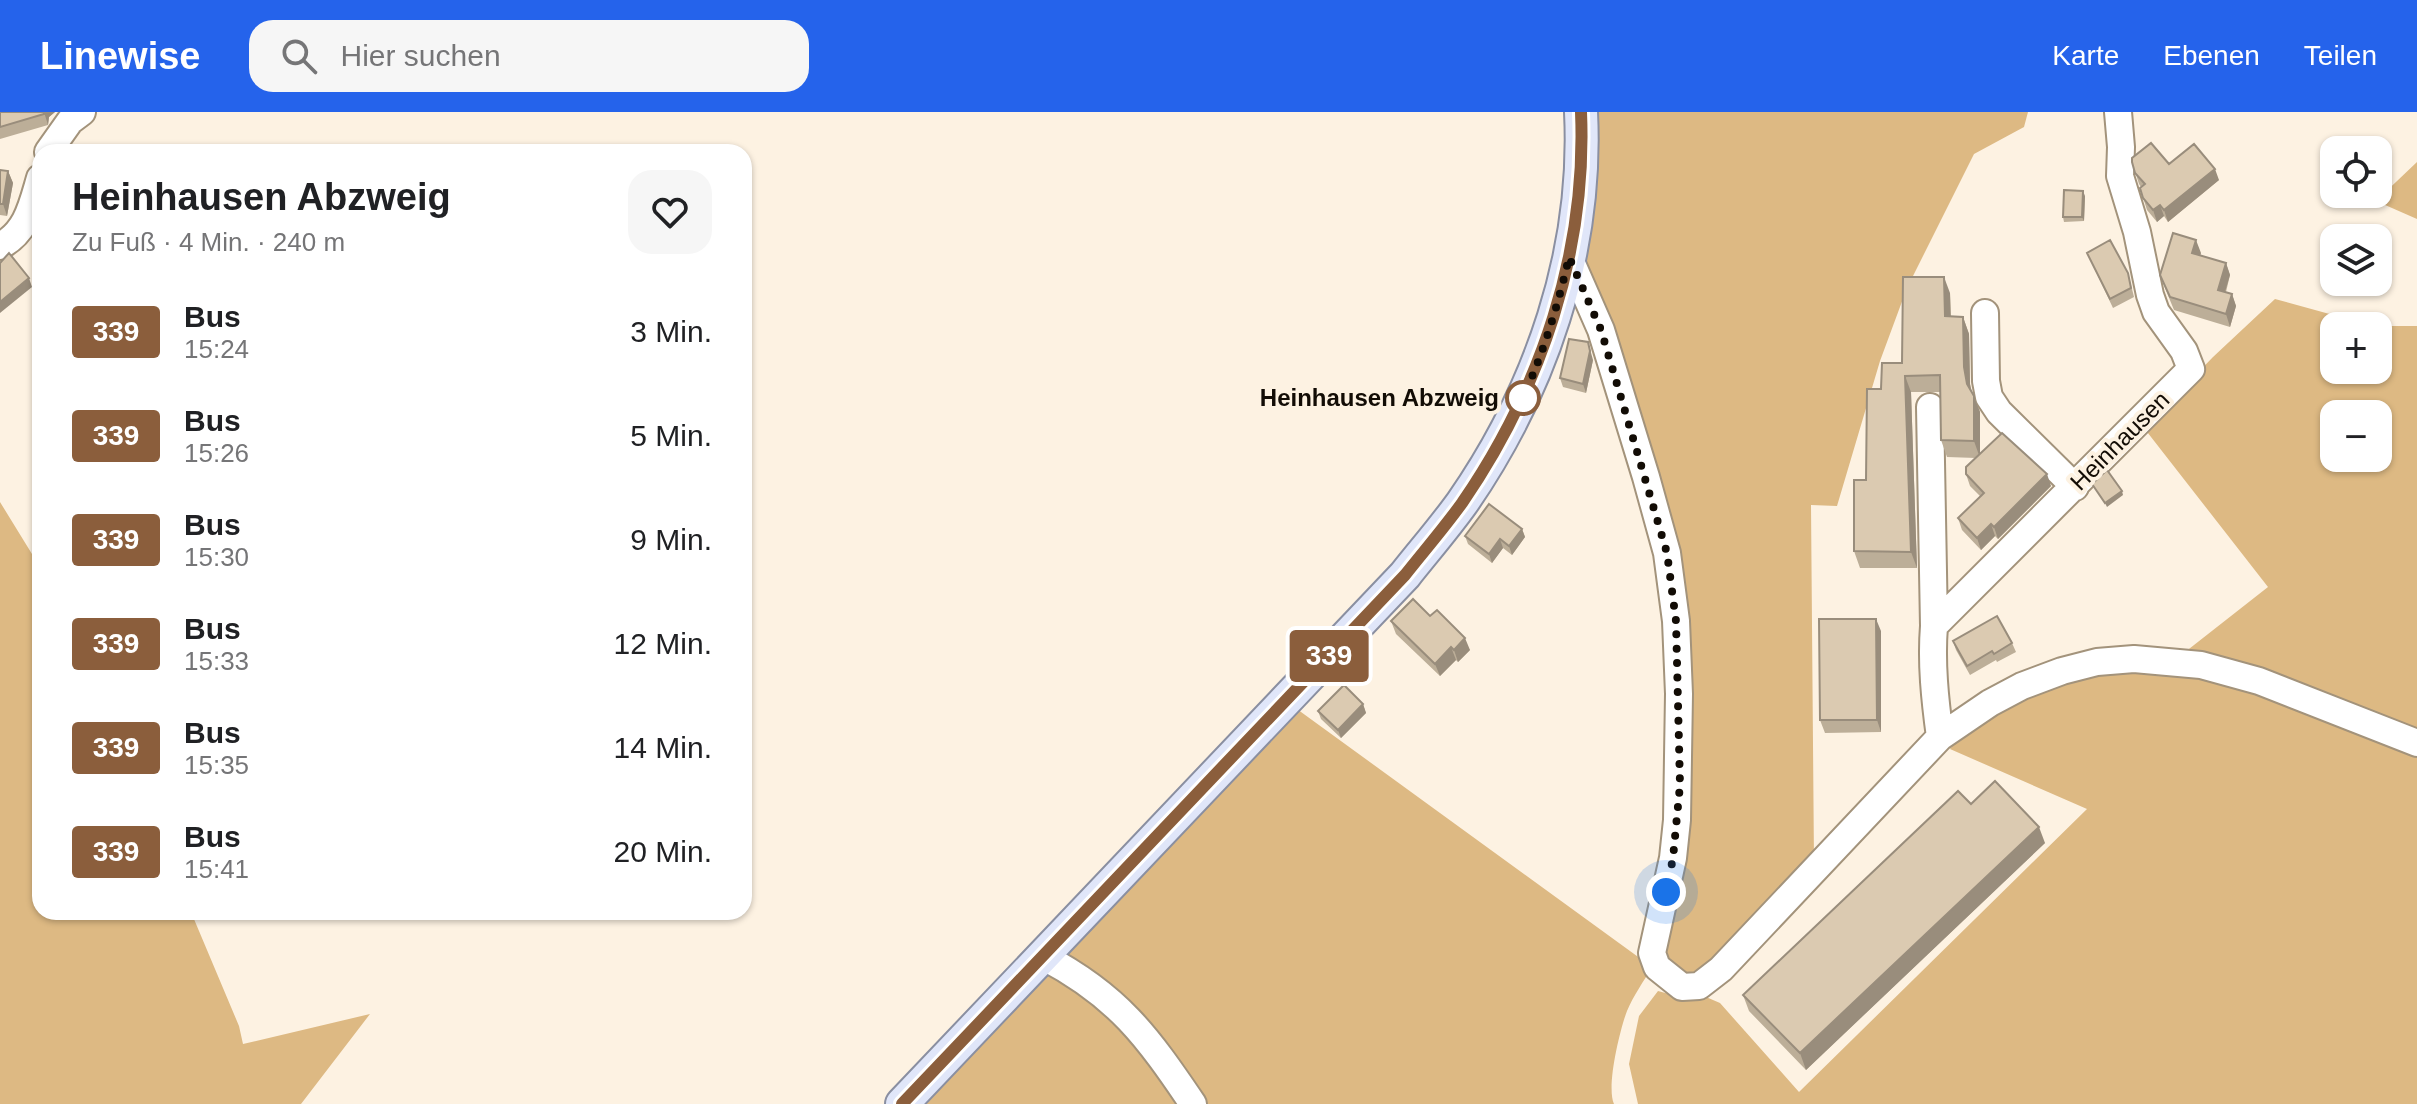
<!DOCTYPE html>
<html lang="de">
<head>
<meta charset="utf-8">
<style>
  :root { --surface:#fff; --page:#f6f6f6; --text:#202124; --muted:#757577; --accent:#2563eb }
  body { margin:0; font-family:Arial,sans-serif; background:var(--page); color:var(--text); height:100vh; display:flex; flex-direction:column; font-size:30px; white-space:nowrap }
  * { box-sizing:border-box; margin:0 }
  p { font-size:26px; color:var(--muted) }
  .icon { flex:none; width:44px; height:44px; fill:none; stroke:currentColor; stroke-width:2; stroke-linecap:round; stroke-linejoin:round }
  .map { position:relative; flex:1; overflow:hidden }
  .details { position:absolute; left:32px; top:32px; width:720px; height:776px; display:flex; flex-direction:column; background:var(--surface); border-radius:24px; box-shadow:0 2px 6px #0004 }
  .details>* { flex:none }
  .badge { padding:0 16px; border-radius:6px; font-size:28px; line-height:52px }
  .buttons { position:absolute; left:2320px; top:24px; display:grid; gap:16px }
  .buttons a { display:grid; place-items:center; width:72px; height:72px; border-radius:16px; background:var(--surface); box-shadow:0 2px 6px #0004; font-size:40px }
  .you { position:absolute; width:40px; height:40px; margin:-20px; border:6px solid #fff; border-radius:50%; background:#1a73e8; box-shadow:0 0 0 12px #1a73e833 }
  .map>.badge { position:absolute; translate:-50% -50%; box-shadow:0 0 0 4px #fff }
  .round { display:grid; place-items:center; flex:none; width:84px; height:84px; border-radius:24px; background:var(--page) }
  .headline { display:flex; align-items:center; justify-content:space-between; height:136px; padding:0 40px }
  h1 { font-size:38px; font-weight:800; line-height:60px }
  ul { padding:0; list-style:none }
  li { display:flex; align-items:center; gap:24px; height:104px; padding:0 40px }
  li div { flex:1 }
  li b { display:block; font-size:30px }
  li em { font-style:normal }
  li .badge { min-width:88px; font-weight:700; text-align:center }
  header { display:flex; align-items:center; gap:48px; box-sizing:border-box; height:112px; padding:0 40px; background:var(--accent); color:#fff }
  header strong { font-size:38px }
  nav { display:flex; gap:44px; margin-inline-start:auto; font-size:28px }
  .search { width:560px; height:72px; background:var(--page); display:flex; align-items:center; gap:20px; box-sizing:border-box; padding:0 28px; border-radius:24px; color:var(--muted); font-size:30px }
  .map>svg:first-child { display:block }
  .green { fill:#ddb983; fill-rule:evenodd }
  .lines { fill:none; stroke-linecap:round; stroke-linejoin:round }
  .minor-casing { stroke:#a3937b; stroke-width:30 }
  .major-casing { stroke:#8a8fa1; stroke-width:36 }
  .minor { stroke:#fff; stroke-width:26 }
  .major { stroke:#e0e6f9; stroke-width:32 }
  .wall { fill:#bcae98 }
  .shaded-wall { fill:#998d7c }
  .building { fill:#dbcab1; stroke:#998d7c; stroke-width:2 }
  .line-casing { stroke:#fff; stroke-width:18 }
  .line { stroke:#8b5e3c; stroke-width:12 }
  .walk { stroke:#120c05; stroke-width:8; stroke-dasharray:0 14.4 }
  .stop-dot { fill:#fff; stroke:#8b5e3c; stroke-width:4 }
  .labels { text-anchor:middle; stroke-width:8; stroke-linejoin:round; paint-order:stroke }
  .stop-label { font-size:24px; font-weight:bold; fill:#120c05; stroke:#fdf2e2; text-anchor:end }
  .street-label { font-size:24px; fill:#120c05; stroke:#fdf2e2 }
</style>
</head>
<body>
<header>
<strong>Linewise</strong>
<div class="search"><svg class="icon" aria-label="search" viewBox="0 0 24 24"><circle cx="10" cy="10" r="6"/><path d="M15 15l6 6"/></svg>Hier suchen</div>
<nav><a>Karte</a><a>Ebenen</a><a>Teilen</a></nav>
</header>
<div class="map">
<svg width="2417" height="992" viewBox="0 0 2417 992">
  <rect width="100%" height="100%" fill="#fdf2e2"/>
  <path class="green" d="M 1584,0 L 2028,0 L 2024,15 L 1974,42 L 1907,176 L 1880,249 L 1837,394 L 1811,393 L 1814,751 L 1698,872 L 1660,852 L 1679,508 L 1574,141 Z
    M 2417,50 L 2417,107 L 2376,89 Z
    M 2275,187 L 2373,214 L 2417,214 L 2417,624 L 2180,544 L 2268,475 L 2144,316 L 2213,245 ZM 2334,214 L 2378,214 L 2378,258 L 2334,258 ZM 2334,302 L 2378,302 L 2378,346 L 2334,346 Z
    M 0,390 L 40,455 L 40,800 L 191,800 L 239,914 L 243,932 L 370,902 L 301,992 L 0,992 Z
    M 2133,552 L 2202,557 L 2417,637 L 2417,992 L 1638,992 L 1629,952 L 1639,904 L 1658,879 L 1680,885 L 1699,882 L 1720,891 L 1799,980 L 2087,697 L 1950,637 C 1990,583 2071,568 2133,552 Z
    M 1290,592 L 1652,855 C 1644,869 1633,884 1627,899 C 1620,917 1606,975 1614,992 L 908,992 Z"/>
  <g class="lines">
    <g class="minor-casing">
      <path id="minor" d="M 48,40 L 70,9 L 82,0
        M 0,134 C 27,120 32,93 40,66
        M 1569,145 L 1601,218 L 1646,365 L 1667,441 L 1676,509 L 1679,582 L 1677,708 L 1673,746 L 1652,841 L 1657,855 L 1682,875 L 1699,874 L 1721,857 L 1940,625 L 1990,591 L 2022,574 L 2062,559 L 2097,550 L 2134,547 L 2201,553 L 2259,569 L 2417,631
        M 1985,201 L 1986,269 L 1989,285 L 1999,300 L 2075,375
        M 1930,295 L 1934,514
        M 1940,625 C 1935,588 1931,551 1934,514 L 2191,257 L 2184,239 L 2156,200 L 2150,183 L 2137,120 L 2120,64 L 2121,35 L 2118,0
        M 1044,845 C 1118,884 1147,924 1193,992"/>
    </g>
    <g class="major-casing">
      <path id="major" d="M 902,992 L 1405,463 C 1424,439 1444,416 1462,391 C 1541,277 1588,140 1581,0"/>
    </g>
    <use href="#minor" class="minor"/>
    <use href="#major" class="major"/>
  </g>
  <path class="wall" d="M 0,0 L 55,0 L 49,5 L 48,13 L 0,27 Z
    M 2132,50 L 2169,52 L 2219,68 L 2168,110 L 2164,104 L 2157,110 L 2147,98 L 2140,76 L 2141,75 L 2139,72 Z
    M 0,58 L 8,59 L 13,71 L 7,104 L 0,103 Z
    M 2085,84 L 2084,109 L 2064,110 L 2063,105 Z
    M 2087,141 L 2128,161 L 2134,185 L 2113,196 Z
    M 2201,141 L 2200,143 L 2226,151 L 2230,163 L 2226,180 L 2232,182 L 2236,194 L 2230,215 L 2174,198 L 2165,176 L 2160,163 Z
    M 1950,181 L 1951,204 L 1963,205 L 1969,222 L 1970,272 L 1972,280 L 1980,300 L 1980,342 L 2051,374 L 1998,427 L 1995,424 L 1981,438 L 1962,418 L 1958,406 L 1980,384 L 1970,374 L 1966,362 L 1976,346 L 1947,345 L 1941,328 L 1940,280 L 1911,280 L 1917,456 L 1860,456 L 1854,439 L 1881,277 L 1902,251 Z
    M 1593,248 L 1586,281 L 1563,275 L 1560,266 Z
    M 1522,417 L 1525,425 L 1512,443 L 1503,436 L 1492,451 L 1468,432 L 1465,424 Z
    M 1430,504 L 1470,538 L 1458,550 L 1456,548 L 1440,564 L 1396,522 L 1391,509 Z
    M 1881,519 L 1881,620 L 1825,621 L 1820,608 Z
    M 1953,529 L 2012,531 L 2016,540 L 1997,550 L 1996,548 L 1970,563 L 1956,538 Z
    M 1363,592 L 1366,601 L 1341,626 L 1321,607 L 1318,599 Z
    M 1971,692 L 2045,731 L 1806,958 L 1749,899 L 1743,883 Z"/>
  <path class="shaded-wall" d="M 44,0 L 55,0 L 49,5 L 48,13 Z
    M 2215,57 L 2219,68 L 2168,110 L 2164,98 Z
    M 8,59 L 13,71 L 7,104 L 3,92 Z
    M 2083,79 L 2085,84 L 2084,109 L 2082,105 Z
    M 2160,93 L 2164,104 L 2157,110 L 2153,98 Z
    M 2196,128 L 2201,141 L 2197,153 L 2192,141 Z
    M 2226,151 L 2230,163 L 2222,190 L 2218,178 Z
    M 1944,165 L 1950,181 L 1951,220 L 1945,204 Z
    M 29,166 L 32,175 L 0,201 L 0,190 Z
    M 2232,182 L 2236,194 L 2230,215 L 2226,202 Z
    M 1963,205 L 1969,222 L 1970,272 L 1973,289 L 1967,272 L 1964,255 Z
    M 1588,230 L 1593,248 L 1586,281 L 1583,272 Z
    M 1905,264 L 1911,280 L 1917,456 L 1911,440 Z
    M 1974,284 L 1980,300 L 1980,346 L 1974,329 Z
    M 2047,362 L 2051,374 L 1998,427 L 1994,415 Z
    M 2122,379 L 2123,383 L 2107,395 L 2105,391 Z
    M 1991,412 L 1995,424 L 1981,438 L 1977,426 Z
    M 1522,417 L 1525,425 L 1512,443 L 1509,434 Z
    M 1500,427 L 1503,436 L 1492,451 L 1489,442 Z
    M 1876,507 L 1881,519 L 1881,620 L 1877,608 Z
    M 1465,526 L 1470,538 L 1458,550 L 1454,538 Z
    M 1451,535 L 1456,548 L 1440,564 L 1435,552 Z
    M 1363,592 L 1366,601 L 1341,626 L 1338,618 Z
    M 2039,715 L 2045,731 L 1806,958 L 1800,941 Z"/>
  <path class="building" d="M 0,0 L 44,0 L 44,2 L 0,15 Z
    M 2151,31 L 2169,52 L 2194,32 L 2215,57 L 2164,98 L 2160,93 L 2153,98 L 2143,86 L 2140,76 L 2145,72 L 2135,61 L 2132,50 L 2132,46 Z
    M 0,58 L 8,59 L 3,92 L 0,92 Z
    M 2064,78 L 2083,79 L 2082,105 L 2063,105 Z
    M 2173,121 L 2196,128 L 2192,141 L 2226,151 L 2218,178 L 2232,182 L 2226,202 L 2170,185 L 2160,163 Z
    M 2110,128 L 2128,161 L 2131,176 L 2110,187 L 2087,141 Z
    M 9,141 L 29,166 L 0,190 L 0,151 Z
    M 1903,165 L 1944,165 L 1945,204 L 1963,205 L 1964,255 L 1967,272 L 1974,284 L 1974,329 L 1941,328 L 1940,263 L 1905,264 L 1911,440 L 1854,439 L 1854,368 L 1866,368 L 1867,277 L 1881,277 L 1882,251 L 1902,251 Z
    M 1569,227 L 1588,230 L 1590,239 L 1583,272 L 1560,266 Z
    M 2002,321 L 2047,362 L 1994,415 L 1991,412 L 1977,426 L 1958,406 L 1984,381 L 1966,362 L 1966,355 Z
    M 2107,358 L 2122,379 L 2105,391 L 2092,372 Z
    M 1489,392 L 1522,417 L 1509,434 L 1500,427 L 1489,442 L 1465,424 Z
    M 1413,487 L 1430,504 L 1437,498 L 1465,526 L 1454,538 L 1451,535 L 1435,552 L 1391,509 Z
    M 1997,504 L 2012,531 L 1994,542 L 1992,539 L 1967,554 L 1953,529 Z
    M 1819,507 L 1876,507 L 1877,608 L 1820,608 Z
    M 1344,573 L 1363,592 L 1338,618 L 1318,599 Z
    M 1995,669 L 2039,715 L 1800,941 L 1743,883 L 1958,679 L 1971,692 Z"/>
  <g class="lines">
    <g class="line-casing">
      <path id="line" d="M 902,992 L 1405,463 C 1424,439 1444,416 1462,391 C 1541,276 1587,140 1581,0"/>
    </g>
    <use href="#line" class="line"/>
    <path class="walk" d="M 1523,286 L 1522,288 C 1543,242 1558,194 1569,145 L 1601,218 L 1667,441 L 1676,509 L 1680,673 L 1673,746 L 1666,780"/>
  </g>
  <circle class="stop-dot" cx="1523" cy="286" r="16"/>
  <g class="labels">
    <g class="stop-label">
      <text x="1499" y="294">Heinhausen Abzweig</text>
    </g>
    <g class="street-label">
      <text transform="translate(2120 329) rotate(-45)" y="8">Heinhausen</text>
    </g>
  </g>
</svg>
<div class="buttons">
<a><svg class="icon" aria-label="locate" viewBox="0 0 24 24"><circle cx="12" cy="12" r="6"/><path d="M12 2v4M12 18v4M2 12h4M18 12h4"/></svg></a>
<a><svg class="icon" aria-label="layers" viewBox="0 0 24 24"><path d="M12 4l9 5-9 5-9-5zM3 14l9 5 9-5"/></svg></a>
<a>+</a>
<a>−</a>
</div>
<div class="you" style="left:1666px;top:780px"></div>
<b class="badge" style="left:1329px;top:544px;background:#8b5e3c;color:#fff">339</b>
<section class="details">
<div class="headline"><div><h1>Heinhausen Abzweig</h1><p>Zu Fuß · 4 Min. · 240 m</p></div><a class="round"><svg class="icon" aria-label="heart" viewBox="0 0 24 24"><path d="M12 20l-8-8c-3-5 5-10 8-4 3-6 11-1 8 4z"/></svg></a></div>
<ul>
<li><span class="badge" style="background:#8b5e3c;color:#fff">339</span><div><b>Bus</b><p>15:24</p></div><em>3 Min.</em></li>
<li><span class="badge" style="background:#8b5e3c;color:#fff">339</span><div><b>Bus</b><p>15:26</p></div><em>5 Min.</em></li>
<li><span class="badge" style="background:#8b5e3c;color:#fff">339</span><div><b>Bus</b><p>15:30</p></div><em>9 Min.</em></li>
<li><span class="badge" style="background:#8b5e3c;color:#fff">339</span><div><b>Bus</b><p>15:33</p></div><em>12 Min.</em></li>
<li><span class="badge" style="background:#8b5e3c;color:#fff">339</span><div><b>Bus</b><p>15:35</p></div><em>14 Min.</em></li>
<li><span class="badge" style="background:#8b5e3c;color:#fff">339</span><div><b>Bus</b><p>15:41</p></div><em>20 Min.</em></li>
</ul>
</section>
</div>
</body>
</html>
